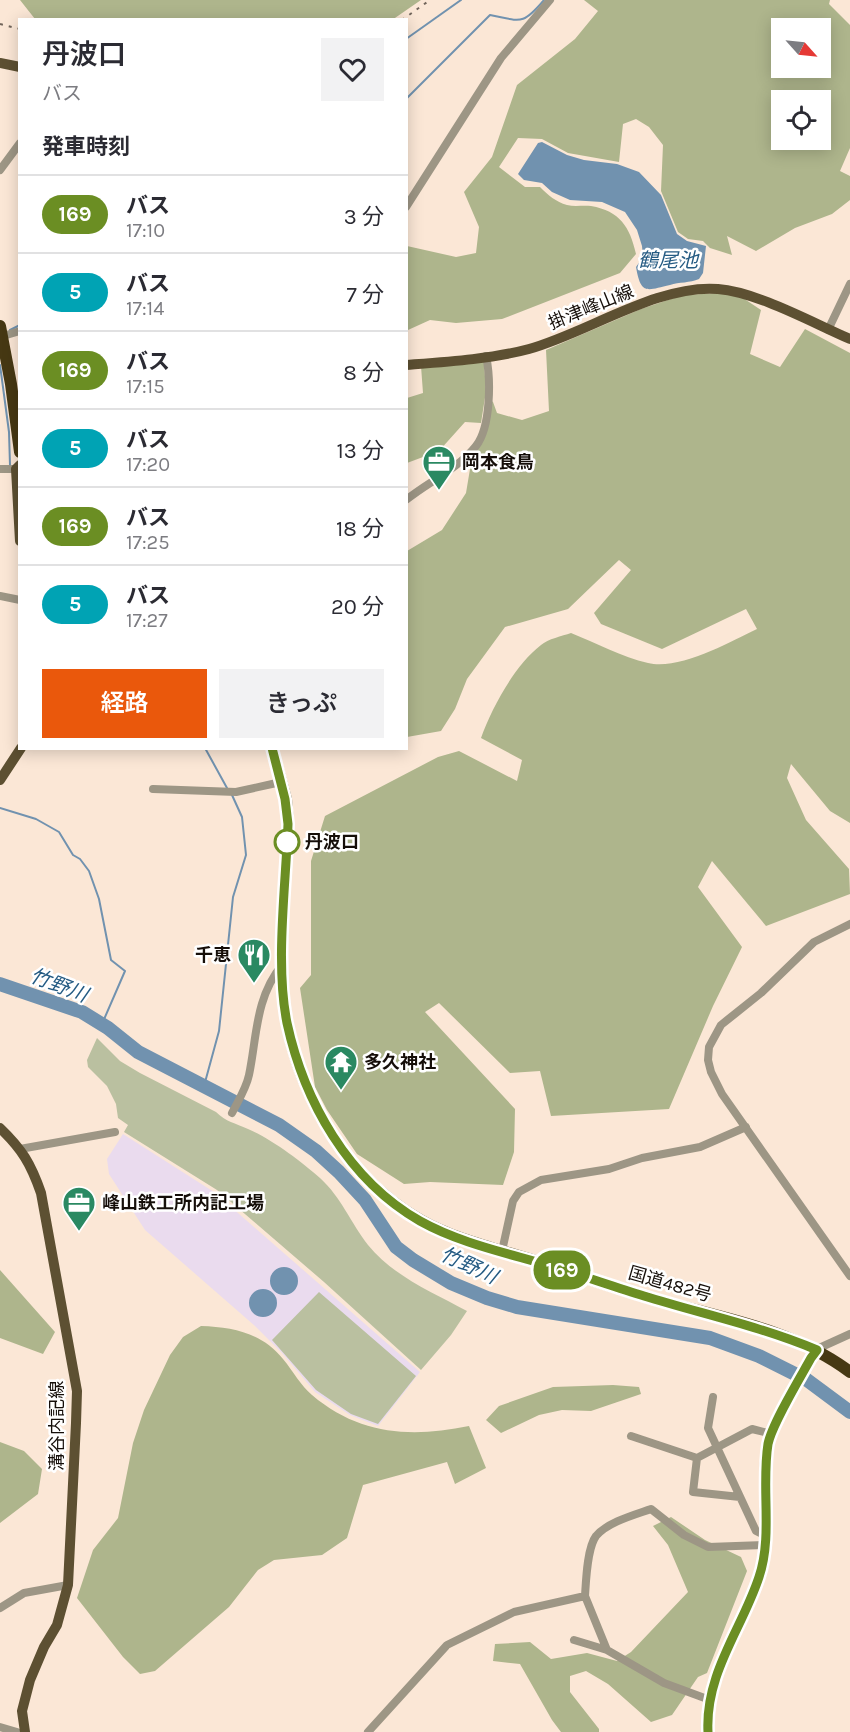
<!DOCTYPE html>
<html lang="ja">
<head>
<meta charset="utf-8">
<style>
  :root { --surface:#fff; --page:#f2f2f3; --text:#2b2b33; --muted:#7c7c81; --line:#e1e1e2; --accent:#ea580c }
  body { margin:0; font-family:Karla,"Noto Sans JP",sans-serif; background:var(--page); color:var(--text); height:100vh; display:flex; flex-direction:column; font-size:22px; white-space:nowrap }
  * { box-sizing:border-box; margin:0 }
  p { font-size:20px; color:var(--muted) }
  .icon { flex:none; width:33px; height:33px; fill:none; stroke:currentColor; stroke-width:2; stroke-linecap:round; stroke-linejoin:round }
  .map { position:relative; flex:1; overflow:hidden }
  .side { position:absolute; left:18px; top:18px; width:390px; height:732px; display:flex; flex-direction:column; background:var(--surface); border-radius:0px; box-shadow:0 3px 15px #0003 }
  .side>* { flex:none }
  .badge { padding:0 12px; border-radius:20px; font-size:21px; line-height:39px }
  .needle { width:39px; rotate:117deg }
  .buttons { position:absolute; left:771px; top:18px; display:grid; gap:12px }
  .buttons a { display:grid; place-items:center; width:60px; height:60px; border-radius:0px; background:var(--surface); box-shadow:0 3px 15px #0003; font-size:30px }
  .map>.badge { position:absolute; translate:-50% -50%; box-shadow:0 0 0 3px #fff }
  h2 { padding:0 24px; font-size:22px; line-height:54px }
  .round { display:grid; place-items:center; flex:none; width:63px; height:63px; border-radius:0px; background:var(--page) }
  .overview { display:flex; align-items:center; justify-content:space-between; height:102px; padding:0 24px }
  h1 { font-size:28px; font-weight:600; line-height:45px }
  .button { display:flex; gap:12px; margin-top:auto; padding:12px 24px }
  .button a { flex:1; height:69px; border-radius:0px; background:var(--accent); color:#fff; font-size:24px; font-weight:600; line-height:69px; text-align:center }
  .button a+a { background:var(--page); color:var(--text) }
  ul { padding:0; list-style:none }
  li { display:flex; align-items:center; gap:18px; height:78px; padding:0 24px; border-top:2px solid var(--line) }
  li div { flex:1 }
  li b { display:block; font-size:22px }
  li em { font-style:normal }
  li .badge { min-width:66px; font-weight:700; text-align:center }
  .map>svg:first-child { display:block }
  .industrial { fill:#eadbee }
  .green { fill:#bac0a0 }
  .forest { fill:#aeb58c; fill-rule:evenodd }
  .water { fill:#7192af }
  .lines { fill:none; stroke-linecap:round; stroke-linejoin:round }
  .stream { stroke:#7192af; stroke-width:2 }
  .river { stroke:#7192af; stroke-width:14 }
  .minor { stroke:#9d9685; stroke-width:8 }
  .major { stroke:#5d5032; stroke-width:10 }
  .highway { stroke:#463813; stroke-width:12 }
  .rail { stroke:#71655b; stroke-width:2; stroke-dasharray:3 6; stroke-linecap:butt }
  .line-casing { stroke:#fff; stroke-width:14 }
  .line { stroke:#6b8e23; stroke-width:9 }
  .stop-dot { fill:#fff; stroke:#6b8e23; stroke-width:3 }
  .labels { text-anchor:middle; stroke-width:5; stroke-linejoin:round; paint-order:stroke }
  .street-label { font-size:18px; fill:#150e09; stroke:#fff }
  .poi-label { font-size:18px; font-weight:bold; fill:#150e09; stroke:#fff; text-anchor:start }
  .stop-label { font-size:18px; font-weight:bold; fill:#150e09; stroke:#fff; text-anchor:start }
  .water-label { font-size:20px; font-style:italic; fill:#255b83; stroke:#fff }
</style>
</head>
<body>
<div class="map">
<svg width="850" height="1732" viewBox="0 0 850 1732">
  <rect width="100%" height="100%" fill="#fbe7d6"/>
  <path class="industrial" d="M 123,1134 L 214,1192 L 420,1372 L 378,1426 L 350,1415 L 315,1392 L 282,1353 L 255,1326 L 145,1230 L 109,1174 L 107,1159 Z"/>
  <path class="green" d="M 97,1038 L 120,1061 L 140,1073 L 216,1112 C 226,1122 235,1123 248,1129 C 270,1138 301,1161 320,1178 C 341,1197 351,1223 368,1245 C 393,1276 432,1292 467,1311 L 451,1335 L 421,1370 L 324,1282 L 217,1190 L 124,1132 L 128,1125 L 118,1118 L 116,1104 L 107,1086 L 88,1067 L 87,1060 Z
    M 319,1292 L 416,1376 L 378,1424 L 351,1414 L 316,1390 L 272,1340 Z"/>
  <path class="forest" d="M 20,0 L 421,0 L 392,20 L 35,19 Z
    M 584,0 L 830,0 L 829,4 L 850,25 L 850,148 L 840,171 L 850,176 L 850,200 L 832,214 L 795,228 L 756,251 L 727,236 L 732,255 L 710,248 L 703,241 L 688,239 L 678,232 L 661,191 L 663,145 L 649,127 L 636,119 L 623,124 L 619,162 L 568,153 L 542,139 L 518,138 L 499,167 L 525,187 L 540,187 C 548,195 556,202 567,205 C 575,207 583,205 591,206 C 620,211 630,227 636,254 L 620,273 L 502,319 L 456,323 L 430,320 L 408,330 L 407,246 L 456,257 L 476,253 L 479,227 L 464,192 L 492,157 L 517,85 L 575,39 L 598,11 ZM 782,28 L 820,28 L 820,68 L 782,68 ZM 782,100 L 820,100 L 820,140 L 782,140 Z
    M 721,293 L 743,298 L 761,310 L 750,354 L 780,367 L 805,329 L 850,353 L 850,823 L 830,811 L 791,764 L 787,778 L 806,820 L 849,869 L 850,894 L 766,926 L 712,861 L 698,887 L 742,947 L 713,1006 L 669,1109 L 551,1116 L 540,1071 L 510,1073 L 439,1003 L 425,1012 L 515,1109 L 514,1152 L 503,1185 L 430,1182 L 404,1184 L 357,1154 L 327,1110 L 315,1087 L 300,988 L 311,975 L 311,861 L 325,816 L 438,757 L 459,751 L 517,781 L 522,760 L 481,738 C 492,707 515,665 541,645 C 548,639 562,636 571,633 C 596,643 622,657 648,663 C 678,671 730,642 757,629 L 746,609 L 662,649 L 601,624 L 594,613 L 631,570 L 619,560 L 568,609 L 505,627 L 467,679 L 455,709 L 441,731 L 407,737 L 407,551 L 442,530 L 466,493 L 472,457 L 484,436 L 490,400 L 493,402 L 497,413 L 522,420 L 549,411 L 546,350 L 641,309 L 683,295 Z
    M 484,362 L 486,391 L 481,423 L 465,422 L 439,451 L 407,463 L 407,398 L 423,393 L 421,366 Z
    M 0,1270 L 55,1332 L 43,1354 L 0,1338 Z
    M 201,1326 C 233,1327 262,1333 283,1359 C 293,1371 301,1386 312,1395 C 359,1435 411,1438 469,1426 L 486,1468 L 455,1484 L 447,1462 L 363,1485 L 347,1538 L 322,1555 L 274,1560 L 258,1570 L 229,1607 L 155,1671 L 140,1674 L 123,1657 L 77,1598 L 93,1550 L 118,1518 L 133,1443 L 144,1410 L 170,1355 L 183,1337 Z
    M 613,1385 L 639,1387 L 641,1394 L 591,1411 L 562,1410 L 539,1415 L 501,1433 L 486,1420 L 499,1406 L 553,1387 Z
    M 0,1442 L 24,1451 L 42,1469 L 38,1494 L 0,1523 Z
    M 671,1517 L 705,1540 L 741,1557 L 747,1571 L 707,1673 L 698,1677 L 672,1715 L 651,1722 L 608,1684 L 586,1671 L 570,1676 L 570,1692 L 599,1729 L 599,1732 L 561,1732 L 552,1720 L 520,1664 L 493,1661 L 495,1644 L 530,1642 L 551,1659 L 587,1653 L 617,1661 L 631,1652 L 688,1592 L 668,1545 L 653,1526 Z"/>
  <path class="water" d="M 542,142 L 567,155 L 584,160 L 617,164 L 639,172 L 661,195 L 677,234 L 687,241 L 706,246 L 703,273 L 699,279 C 690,283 679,282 670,285 C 647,290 641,296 636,267 L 643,257 L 642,246 L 637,230 L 625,212 L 602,202 L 570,200 L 552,192 L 542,183 L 524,180 L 518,174 L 538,143 Z
    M270 1281a14 14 0 1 1 28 0a14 14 0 1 1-28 0Z
    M249 1303a14 14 0 1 1 28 0a14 14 0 1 1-28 0Z"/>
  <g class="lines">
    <path class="stream" d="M 406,39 L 461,0
      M 406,99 L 490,15 C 521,21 522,26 544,0
      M 10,330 L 20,325
      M 0,365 L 9,432 L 10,465
      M 205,748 L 227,788
      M 0,808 L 36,819 L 59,832 L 73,855 L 80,859 L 89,871 L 99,899 L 111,960 L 125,971 L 102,1024
      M 204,1086 L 219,1031 L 233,897 L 246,855 L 242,817 L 232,795"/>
    <path class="river" d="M 0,984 L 82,1012 L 108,1028 L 138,1052 L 279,1125 L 316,1151 L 339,1172 L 365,1200 L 396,1247 L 413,1260 L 451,1283 L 487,1298 L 517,1307 L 710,1338 L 759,1356 L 807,1380 L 850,1412"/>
    <path class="minor" d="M 0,170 L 20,143
      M 406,207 L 501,58 L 550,0
      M 828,330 L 850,284
      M 3,336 L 20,331
      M 0,469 L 16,469
      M 406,500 C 428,482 458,469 476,446 C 491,427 491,379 486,356
      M 0,596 L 20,600
      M 153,789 L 236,792 L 281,782
      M 850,924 L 814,942 L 761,993 L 721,1025 L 709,1047 L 708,1060 L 711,1072 L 722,1094 L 850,1276
      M 232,1113 C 238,1101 246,1089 249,1075 C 257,1037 255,998 282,965
      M 20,1149 L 115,1132
      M 502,1251 L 513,1201 L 519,1192 L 541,1180 L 609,1169 L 642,1158 L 700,1147 L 746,1127
      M 817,1349 L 850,1334
      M 713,1397 L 708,1428 L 756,1531 L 764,1535
      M 631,1436 L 697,1458 L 752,1429 L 772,1434
      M 697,1458 L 693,1492 L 740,1497
      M 585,1596 L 607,1650 L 664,1683 L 710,1700
      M 0,1608 L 24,1593 L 68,1585
      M 574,1640 L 607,1650
      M 0,1727 L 17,1732
      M 368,1732 L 447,1645 L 514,1612 L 585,1596 C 586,1581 587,1548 596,1536 C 608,1522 634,1515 651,1509 L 684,1535 L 708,1547 L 764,1545"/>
    <path class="major" d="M 0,63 L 20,67
      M 406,365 C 445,362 492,359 529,349 C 587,333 658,284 718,289 C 757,292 813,323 850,339
      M 20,465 L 16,469 L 20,541
      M 0,780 L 21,748
      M 0,1128 C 22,1149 31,1164 41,1193 L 77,1391 L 76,1423 L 68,1585 L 57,1625 L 44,1647 L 30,1680 L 22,1711 L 25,1732"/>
    <path class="highway" d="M 0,326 L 11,384 L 20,452
      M 272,748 L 286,799 L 288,823 C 286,873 280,928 282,978 C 286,1072 336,1172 420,1220 C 455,1240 497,1249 535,1261 C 575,1274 615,1288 656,1300 C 723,1318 794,1330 850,1372
      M 708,1732 C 705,1674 742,1629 759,1577 C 773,1535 760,1487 768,1444 C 772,1424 800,1378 811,1358 L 817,1349"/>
    <path class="rail" d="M 402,20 L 430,0
      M 0,24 L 20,29"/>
  </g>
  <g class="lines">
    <g class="line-casing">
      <path id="line" d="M 272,748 L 285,799 L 288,824 C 286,885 275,963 287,1023 C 304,1101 348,1180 420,1221 C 461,1244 512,1254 557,1268 C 586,1277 615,1287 644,1296 C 702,1314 760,1326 817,1350 L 811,1358 C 800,1378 772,1424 768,1444 C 761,1487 773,1536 759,1577 C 742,1629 705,1673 708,1732"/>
    </g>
    <use href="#line" class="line"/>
  </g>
  <defs>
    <g id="office-pin" transform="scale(1.725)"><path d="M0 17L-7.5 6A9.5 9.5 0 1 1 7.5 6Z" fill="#2a8962" stroke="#fff"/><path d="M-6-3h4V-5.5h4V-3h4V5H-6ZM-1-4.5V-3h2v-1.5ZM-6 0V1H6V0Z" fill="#fff"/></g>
    <g id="restaurant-pin" transform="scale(1.725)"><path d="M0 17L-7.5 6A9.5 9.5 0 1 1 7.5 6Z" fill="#2a8962" stroke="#fff"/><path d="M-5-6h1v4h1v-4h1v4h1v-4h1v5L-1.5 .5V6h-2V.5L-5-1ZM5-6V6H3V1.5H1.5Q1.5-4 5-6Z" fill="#fff"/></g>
    <g id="temple-pin" transform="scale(1.725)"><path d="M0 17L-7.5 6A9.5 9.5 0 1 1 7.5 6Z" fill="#2a8962" stroke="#fff"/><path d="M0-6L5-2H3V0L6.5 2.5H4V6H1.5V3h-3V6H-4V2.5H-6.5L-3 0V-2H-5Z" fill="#fff"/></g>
  </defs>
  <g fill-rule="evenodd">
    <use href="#office-pin" x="439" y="462"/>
    <use href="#restaurant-pin" x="254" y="955"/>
    <use href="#temple-pin" x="341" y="1062"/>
    <use href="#office-pin" x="79" y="1203"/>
  </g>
  <circle class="stop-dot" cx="287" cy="842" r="12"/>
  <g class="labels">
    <g class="street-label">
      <text transform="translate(591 307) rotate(-22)" y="6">掛津峰山線</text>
      <text transform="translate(670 1284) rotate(16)" y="6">国道482号</text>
      <text transform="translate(57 1426) rotate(-90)" y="6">溝谷内記線</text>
    </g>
    <g class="poi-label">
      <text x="462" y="468">岡本食鳥</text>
      <text x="231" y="961" text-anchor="end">千恵</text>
      <text x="364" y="1068">多久神社</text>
      <text x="102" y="1209">峰山鉄工所内記工場</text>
    </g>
    <g class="stop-label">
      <text x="305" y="848">丹波口</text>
    </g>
    <g class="water-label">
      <text x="668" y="267">鶴尾池</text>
      <text transform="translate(59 985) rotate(21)" y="7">竹野川</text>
      <text transform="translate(469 1265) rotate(25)" y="7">竹野川</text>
    </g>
  </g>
</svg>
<div class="buttons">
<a><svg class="needle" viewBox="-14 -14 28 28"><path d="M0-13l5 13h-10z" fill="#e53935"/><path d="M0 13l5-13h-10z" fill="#7c7c81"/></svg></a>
<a><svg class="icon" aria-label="locate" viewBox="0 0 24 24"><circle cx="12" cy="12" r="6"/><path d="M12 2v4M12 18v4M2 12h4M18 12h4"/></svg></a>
</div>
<b class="badge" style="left:562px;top:1270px;background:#6b8e23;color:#fff">169</b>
<section class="side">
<div class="overview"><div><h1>丹波口</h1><p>バス</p></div><a class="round"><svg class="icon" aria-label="heart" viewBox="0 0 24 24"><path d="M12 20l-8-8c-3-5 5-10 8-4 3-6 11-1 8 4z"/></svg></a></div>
<h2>発車時刻</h2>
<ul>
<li><span class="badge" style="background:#6b8e23;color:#fff">169</span><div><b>バス</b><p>17:10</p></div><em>3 分</em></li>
<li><span class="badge" style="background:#00a3b4;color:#fff">5</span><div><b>バス</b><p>17:14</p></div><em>7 分</em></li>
<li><span class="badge" style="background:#6b8e23;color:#fff">169</span><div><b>バス</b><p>17:15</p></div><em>8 分</em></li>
<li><span class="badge" style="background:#00a3b4;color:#fff">5</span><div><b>バス</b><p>17:20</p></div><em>13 分</em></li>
<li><span class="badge" style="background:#6b8e23;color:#fff">169</span><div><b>バス</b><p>17:25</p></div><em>18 分</em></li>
<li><span class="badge" style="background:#00a3b4;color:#fff">5</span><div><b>バス</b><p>17:27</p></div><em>20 分</em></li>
</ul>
<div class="button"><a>経路</a><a>きっぷ</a></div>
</section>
</div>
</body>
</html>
